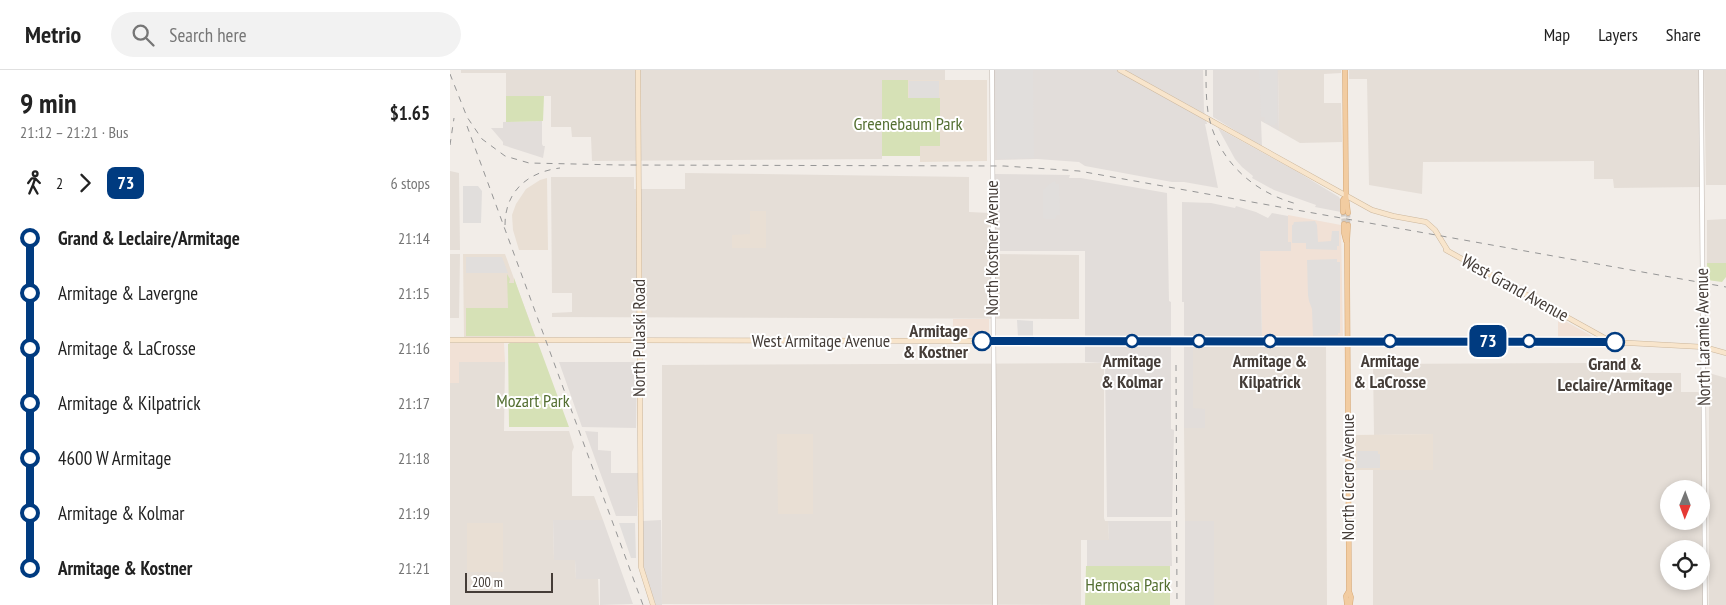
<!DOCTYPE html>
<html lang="en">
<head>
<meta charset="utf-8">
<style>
  :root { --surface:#fff; --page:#f2f2f2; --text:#222; --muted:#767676; --line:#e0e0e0 }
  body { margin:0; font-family:"PT Sans Narrow",sans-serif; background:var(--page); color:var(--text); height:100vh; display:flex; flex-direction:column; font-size:19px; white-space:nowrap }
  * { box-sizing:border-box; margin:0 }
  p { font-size:16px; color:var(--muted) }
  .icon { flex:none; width:28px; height:28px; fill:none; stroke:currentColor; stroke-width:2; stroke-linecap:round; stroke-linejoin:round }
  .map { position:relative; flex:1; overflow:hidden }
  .sheet { display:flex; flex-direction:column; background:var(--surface); width:450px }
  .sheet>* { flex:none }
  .badge { padding:0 10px; border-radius:8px; font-size:18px; line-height:32px }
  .needle { width:32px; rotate:181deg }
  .buttons { position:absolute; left:1210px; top:410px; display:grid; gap:10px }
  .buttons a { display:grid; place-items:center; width:50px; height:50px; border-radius:50%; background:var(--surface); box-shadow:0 2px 8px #0003; font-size:25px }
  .scale { position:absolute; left:15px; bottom:12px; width:88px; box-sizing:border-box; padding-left:5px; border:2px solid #453d38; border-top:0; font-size:14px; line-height:18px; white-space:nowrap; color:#453d38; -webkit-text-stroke:4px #fff; paint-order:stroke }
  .map>.badge { position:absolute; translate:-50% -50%; box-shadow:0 0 0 2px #fff }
  .legs { display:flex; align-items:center; gap:8px; height:55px; padding:0 20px; font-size:16px }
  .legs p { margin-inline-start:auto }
  .head { display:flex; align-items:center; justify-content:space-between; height:85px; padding:0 20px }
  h1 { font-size:28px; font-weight:700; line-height:38px }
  ul { padding:0 20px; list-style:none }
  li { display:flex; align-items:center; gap:18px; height:55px; font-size:19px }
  li i { display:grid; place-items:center; width:8px; height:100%; margin:0 6px; background:currentColor }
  li i::after { content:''; width:12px; height:12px; margin:-6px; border:4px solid; border-radius:50%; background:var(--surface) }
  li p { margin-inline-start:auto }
  li:first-child i { background:linear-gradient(#0000 50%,currentColor 0) }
  li:last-child i { background:linear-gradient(currentColor 50%,#0000 0) }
  header { display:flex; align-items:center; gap:30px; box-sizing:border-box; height:70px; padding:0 25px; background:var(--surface); border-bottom:1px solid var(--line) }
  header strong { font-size:24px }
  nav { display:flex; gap:28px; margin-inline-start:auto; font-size:18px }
  .search { width:350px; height:45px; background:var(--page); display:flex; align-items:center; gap:12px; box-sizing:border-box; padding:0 18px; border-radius:28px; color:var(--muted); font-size:19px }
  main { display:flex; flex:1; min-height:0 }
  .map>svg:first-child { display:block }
  .residential { fill:#e5ded7; fill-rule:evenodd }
  .commercial { fill:#f1e1d6 }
  .industrial { fill:#e2ddda }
  .education { fill:#e9dfd4 }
  .green { fill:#d6e1b6 }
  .parking { fill:#e1dedc }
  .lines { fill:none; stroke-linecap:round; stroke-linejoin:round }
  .primary-tunnel { stroke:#cfcac5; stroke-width:4.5; stroke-dasharray:4.5 2; stroke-linecap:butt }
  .tertiary-casing { stroke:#bfb6af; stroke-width:5 }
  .secondary-casing { stroke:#ccb79d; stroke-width:5.5 }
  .primary-casing { stroke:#d5a673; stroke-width:5.5 }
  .tertiary { stroke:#fff; stroke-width:4 }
  .secondary { stroke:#f8e5cc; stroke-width:4.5 }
  .primary { stroke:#f2cca1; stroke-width:4.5 }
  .rail { stroke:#969696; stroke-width:1; stroke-dasharray:6 6; stroke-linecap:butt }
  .line-1-casing { stroke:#fff; stroke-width:11 }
  .line-1 { stroke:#003b80; stroke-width:8 }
  .stop-1-dot { fill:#fff; stroke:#003b80; stroke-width:2.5 }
  .labels { text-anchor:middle; stroke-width:4; stroke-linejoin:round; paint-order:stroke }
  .park-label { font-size:18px; fill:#546f32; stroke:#fff }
  .street-label { font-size:18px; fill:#453d38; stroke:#fff }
  .stop-label { font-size:18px; font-weight:bold; fill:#453d38; stroke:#fff }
</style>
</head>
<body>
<header>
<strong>Metrio</strong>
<div class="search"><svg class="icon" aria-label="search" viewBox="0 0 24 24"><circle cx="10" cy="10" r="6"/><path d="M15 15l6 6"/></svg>Search here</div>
<nav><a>Map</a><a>Layers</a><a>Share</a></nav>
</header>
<main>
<section class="sheet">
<div class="head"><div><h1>9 min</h1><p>21:12 – 21:21 · Bus</p></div><b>$1.65</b></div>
<div class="legs"><svg class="icon" aria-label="walk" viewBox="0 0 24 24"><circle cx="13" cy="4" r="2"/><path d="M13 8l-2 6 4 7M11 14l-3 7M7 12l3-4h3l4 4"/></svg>2<svg class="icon" aria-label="forward" viewBox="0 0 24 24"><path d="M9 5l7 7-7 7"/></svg><b class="badge" style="background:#003b80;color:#fff">73</b><p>6 stops</p></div>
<ul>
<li><i style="color:#003b80"></i><b>Grand &amp; Leclaire/Armitage</b><p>21:14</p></li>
<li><i style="color:#003b80"></i><span>Armitage &amp; Lavergne</span><p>21:15</p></li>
<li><i style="color:#003b80"></i><span>Armitage &amp; LaCrosse</span><p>21:16</p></li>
<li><i style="color:#003b80"></i><span>Armitage &amp; Kilpatrick</span><p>21:17</p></li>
<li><i style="color:#003b80"></i><span>4600 W Armitage</span><p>21:18</p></li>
<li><i style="color:#003b80"></i><span>Armitage &amp; Kolmar</span><p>21:19</p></li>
<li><i style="color:#003b80"></i><b>Armitage &amp; Kostner</b><p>21:21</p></li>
</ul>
</section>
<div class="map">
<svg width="1276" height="535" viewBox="0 0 1276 535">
  <rect width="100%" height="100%" fill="#f2ede8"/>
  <path class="residential" d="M 11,0 L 495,0 L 495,10 L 432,10 L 432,89 L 142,91 L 141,67 L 122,67 L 121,57 L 101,57 L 101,26 L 56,26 L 56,3 L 11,3 Z
    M 828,0 L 891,0 L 891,3 L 874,4 L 874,33 L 891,33 L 892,72 L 850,73 L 829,61 Z
    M 899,0 L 1249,0 L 1250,117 L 1164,118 L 1163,109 L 1144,109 L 1144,91 L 973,92 L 972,124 L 919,115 L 917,9 L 899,9 Z
    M 1254,0 L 1276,0 L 1276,115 L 1256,115 Z
    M 0,101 L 9,103 L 10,180 L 0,180 Z
    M 235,103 L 519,107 L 519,142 L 540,143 L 539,184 L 629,185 L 629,249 L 102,247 L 102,243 L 122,242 L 122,223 L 102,223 L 101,107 L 184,107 L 184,119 L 235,119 Z
    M 1276,146 L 1276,193 L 1257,193 L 1257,150 L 1276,149 Z
    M 0,184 L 10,184 L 9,248 L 0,248 Z
    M 876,273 L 877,535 L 764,535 L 764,451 L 735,451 L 734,358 L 755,358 L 743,339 L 743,274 Z
    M 9,292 L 55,292 L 54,361 L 119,361 L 124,377 L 122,382 L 122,426 L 144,426 L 153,450 L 103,450 L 104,490 L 125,490 L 126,509 L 148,509 L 149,535 L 0,535 L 0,313 L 9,312 Z
    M 654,293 L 654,448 L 655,451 L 658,451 L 659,470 L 631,470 L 631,535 L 212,534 L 212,295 Z
    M 1160,293 L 1160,303 L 1231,303 L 1231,322 L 1252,322 L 1253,535 L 923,535 L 923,400 L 983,400 L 983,364 L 924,365 L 923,294 ZM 1219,419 L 1251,419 L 1251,451 L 1219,451 ZM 1219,479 L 1251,479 L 1251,511 L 1219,511 Z
    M 1259,303 L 1276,308 L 1276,535 L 1259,535 Z"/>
  <path class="commercial" d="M 838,145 L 891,155 L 893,269 L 812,269 L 810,181 L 841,181 L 838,172 Z
    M 1108,247 L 1142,266 L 1139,269 L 1108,269 Z
    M 503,249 L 539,249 L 539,265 L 503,266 Z
    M 0,273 L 54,273 L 55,292 L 9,292 L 9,313 L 0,313 Z"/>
  <path class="industrial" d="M 544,0 L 753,0 L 754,41 L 757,54 L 755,54 L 768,118 L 734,112 L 722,112 L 635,96 L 629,92 L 587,89 L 545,90 Z
    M 763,0 L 828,0 L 829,61 L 811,51 L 812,77 L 763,47 Z
    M 92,51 L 92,74 L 93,76 L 95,76 L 93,88 L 53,75 L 53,72 L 41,58 L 53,58 L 53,52 Z
    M 768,58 L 846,101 L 889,127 L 891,131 L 891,142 L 865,137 L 866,135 L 824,120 L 802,108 L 803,106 L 792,97 L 785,89 Z
    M 545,104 L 620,105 L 619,108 L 631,108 L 717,123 L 719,231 L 721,232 L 721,359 L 724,360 L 722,447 L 657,447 L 655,293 L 635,292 L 635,181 L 546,181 Z
    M 732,132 L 761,133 L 785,138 L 786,136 L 806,142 L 818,148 L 822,143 L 838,146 L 838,172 L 841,172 L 841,181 L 810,181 L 812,269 L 734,268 L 734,232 L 732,232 Z
    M 734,274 L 743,274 L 743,338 L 755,339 L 755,358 L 734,358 Z
    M 109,292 L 187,292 L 186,358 L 132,357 Z
    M 135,361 L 148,362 L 148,380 L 161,381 L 161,403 L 188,403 L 187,446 L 166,446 Z
    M 103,450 L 153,450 L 183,534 L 150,535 L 150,509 L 126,509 L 125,490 L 104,490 Z
    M 211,450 L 212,535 L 206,535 L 193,499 L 193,451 Z
    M 658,451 L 721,451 L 722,496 L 637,496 L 637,470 L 659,470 Z
    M 735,451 L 764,451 L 764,535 L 735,535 Z"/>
  <path class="education" d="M 458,10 L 537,10 L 537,91 L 470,92 L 470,76 L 490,76 L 490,29 L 458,28 Z
    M 97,108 L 98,180 L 69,180 L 63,160 L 62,145 L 66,134 L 76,119 L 90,110 Z
    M 300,141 L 316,141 L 316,178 L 282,178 L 282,165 L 300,164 Z
    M 13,184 L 55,184 L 86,268 L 14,267 Z
    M 327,364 L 363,364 L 363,444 L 328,444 Z
    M 983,364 L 983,400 L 905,400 L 905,365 Z
    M 17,453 L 53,453 L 53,502 L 17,502 Z"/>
  <path class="green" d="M 432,10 L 458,10 L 458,28 L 490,28 L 490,76 L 470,76 L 470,86 L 432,86 Z
    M 56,26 L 94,26 L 93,51 L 56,52 Z
    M 1257,193 L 1276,193 L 1276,207 L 1272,212 L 1257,210 Z
    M 57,204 L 60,209 L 59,213 L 64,213 L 64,208 L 85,266 L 16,266 L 16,238 L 58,238 Z
    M 60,273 L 88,273 L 119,357 L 59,357 L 58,274 Z
    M 636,496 L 720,496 L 720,535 L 635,535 Z"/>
  <path class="parking" d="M 546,0 L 583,0 L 584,88 L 547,89 Z
    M 809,0 L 827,0 L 827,53 L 825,53 L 825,55 L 820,55 L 819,53 L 814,53 L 815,47 L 811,47 Z
    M 459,11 L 489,11 L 489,28 L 459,28 Z
    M 605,111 L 606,114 L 609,114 L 610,145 L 607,145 L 605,149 L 596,149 L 593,148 L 593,120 L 601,113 Z
    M 13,116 L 28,116 L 32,121 L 31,153 L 13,153 Z
    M 865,151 L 867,155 L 868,172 L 881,171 L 882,161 L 889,161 L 889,176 L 887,176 L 887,180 L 856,179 L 856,173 L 842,173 L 842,155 L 843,155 L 844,152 Z
    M 16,187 L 52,187 L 58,203 L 16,203 Z
    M 887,189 L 887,192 L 890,192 L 890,263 L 888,263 L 888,265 L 863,266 L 862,239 L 859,231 L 858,225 L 857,190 Z
    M 567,250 L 583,251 L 583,267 L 568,267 Z
    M 907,381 L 928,381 L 928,384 L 930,384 L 930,398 L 907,398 Z
    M 169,453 L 185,453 L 186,488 L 181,488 Z"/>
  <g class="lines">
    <path class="primary-tunnel" d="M 893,142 L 894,154
      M 898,143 L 898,155"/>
    <g class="tertiary-casing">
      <path id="tertiary" d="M 542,0 L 545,535
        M 1251,0 L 1255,535"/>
    </g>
    <g class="secondary-casing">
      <path id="secondary" d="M 188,0 L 191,497 L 203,535
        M 670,0 L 922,140 L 943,146 L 976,152 L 985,160 L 998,181
        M 996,180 L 1160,271
        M 0,270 L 1161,272 L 1254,277 L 1276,283"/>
    </g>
    <g class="primary-casing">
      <path id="primary" d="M 895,0 L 896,126 L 898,143
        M 893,142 L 893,130 L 896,126
        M 894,154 L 894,163 L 896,171
        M 899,521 L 901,527 L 900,535
        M 897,535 L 896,526 L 899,521 L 897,173 L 898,155"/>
    </g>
    <use href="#tertiary" class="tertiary"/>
    <use href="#secondary" class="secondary"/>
    <use href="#primary" class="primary"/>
    <path class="rail" d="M 756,0 C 756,14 756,28 758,42 C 766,89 802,122 847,134
      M 0,4 L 17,47 L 32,69 L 55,86 L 79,93 L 170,95 L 554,96 L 629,101 L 1276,217
      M 17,56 L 193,535
      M 0,75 L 4,48
      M 55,155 C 55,121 78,102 110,98
      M 726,295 L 727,535"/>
  </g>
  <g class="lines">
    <g class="line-1-casing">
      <path id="line-1" d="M 532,271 L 1165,272"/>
    </g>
    <use href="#line-1" class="line-1"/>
  </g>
  <g class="stop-1-dot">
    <circle cx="532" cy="271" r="9"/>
    <circle cx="682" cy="271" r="6"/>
    <circle cx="749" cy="271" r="6"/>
    <circle cx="820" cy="271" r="6"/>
    <circle cx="940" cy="271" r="6"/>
    <circle cx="1079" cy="271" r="6"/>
    <circle cx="1165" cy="272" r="9"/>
  </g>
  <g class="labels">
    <g class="park-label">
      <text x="458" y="60">Greenebaum Park</text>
      <text x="83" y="337">Mozart Park</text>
      <text x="678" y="521">Hermosa Park</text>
    </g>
    <g class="street-label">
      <text transform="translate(542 178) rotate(-90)" y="6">North Kostner Avenue</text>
      <text transform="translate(1065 218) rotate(29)" y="6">West Grand Avenue</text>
      <text transform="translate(1253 267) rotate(-91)" y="6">North Laramie Avenue</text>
      <text transform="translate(189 268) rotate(-90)" y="6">North Pulaski Road</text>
      <text x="371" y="277">West Armitage Avenue</text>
      <text transform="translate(898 407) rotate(-90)" y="6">North Cicero Avenue</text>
    </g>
    <g class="stop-label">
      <text x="518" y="267" text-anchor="end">Armitage<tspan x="518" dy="21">&amp; Kostner</tspan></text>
      <text x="682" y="297">Armitage<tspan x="682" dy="21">&amp; Kolmar</tspan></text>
      <text x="820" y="297">Armitage &amp;<tspan x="820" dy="21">Kilpatrick</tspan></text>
      <text x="940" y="297">Armitage<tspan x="940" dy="21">&amp; LaCrosse</tspan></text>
      <text x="1165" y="300">Grand &amp;<tspan x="1165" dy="21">Leclaire/Armitage</tspan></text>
    </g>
  </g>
</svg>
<div class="buttons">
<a><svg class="needle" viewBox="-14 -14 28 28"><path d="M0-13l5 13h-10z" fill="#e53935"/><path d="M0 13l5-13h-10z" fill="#767676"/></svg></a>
<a><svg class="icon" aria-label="locate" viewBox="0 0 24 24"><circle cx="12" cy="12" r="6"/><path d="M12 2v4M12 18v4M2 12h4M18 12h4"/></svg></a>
</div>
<div class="scale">200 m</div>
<b class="badge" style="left:1038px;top:271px;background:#003b80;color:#fff">73</b>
</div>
</main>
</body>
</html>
